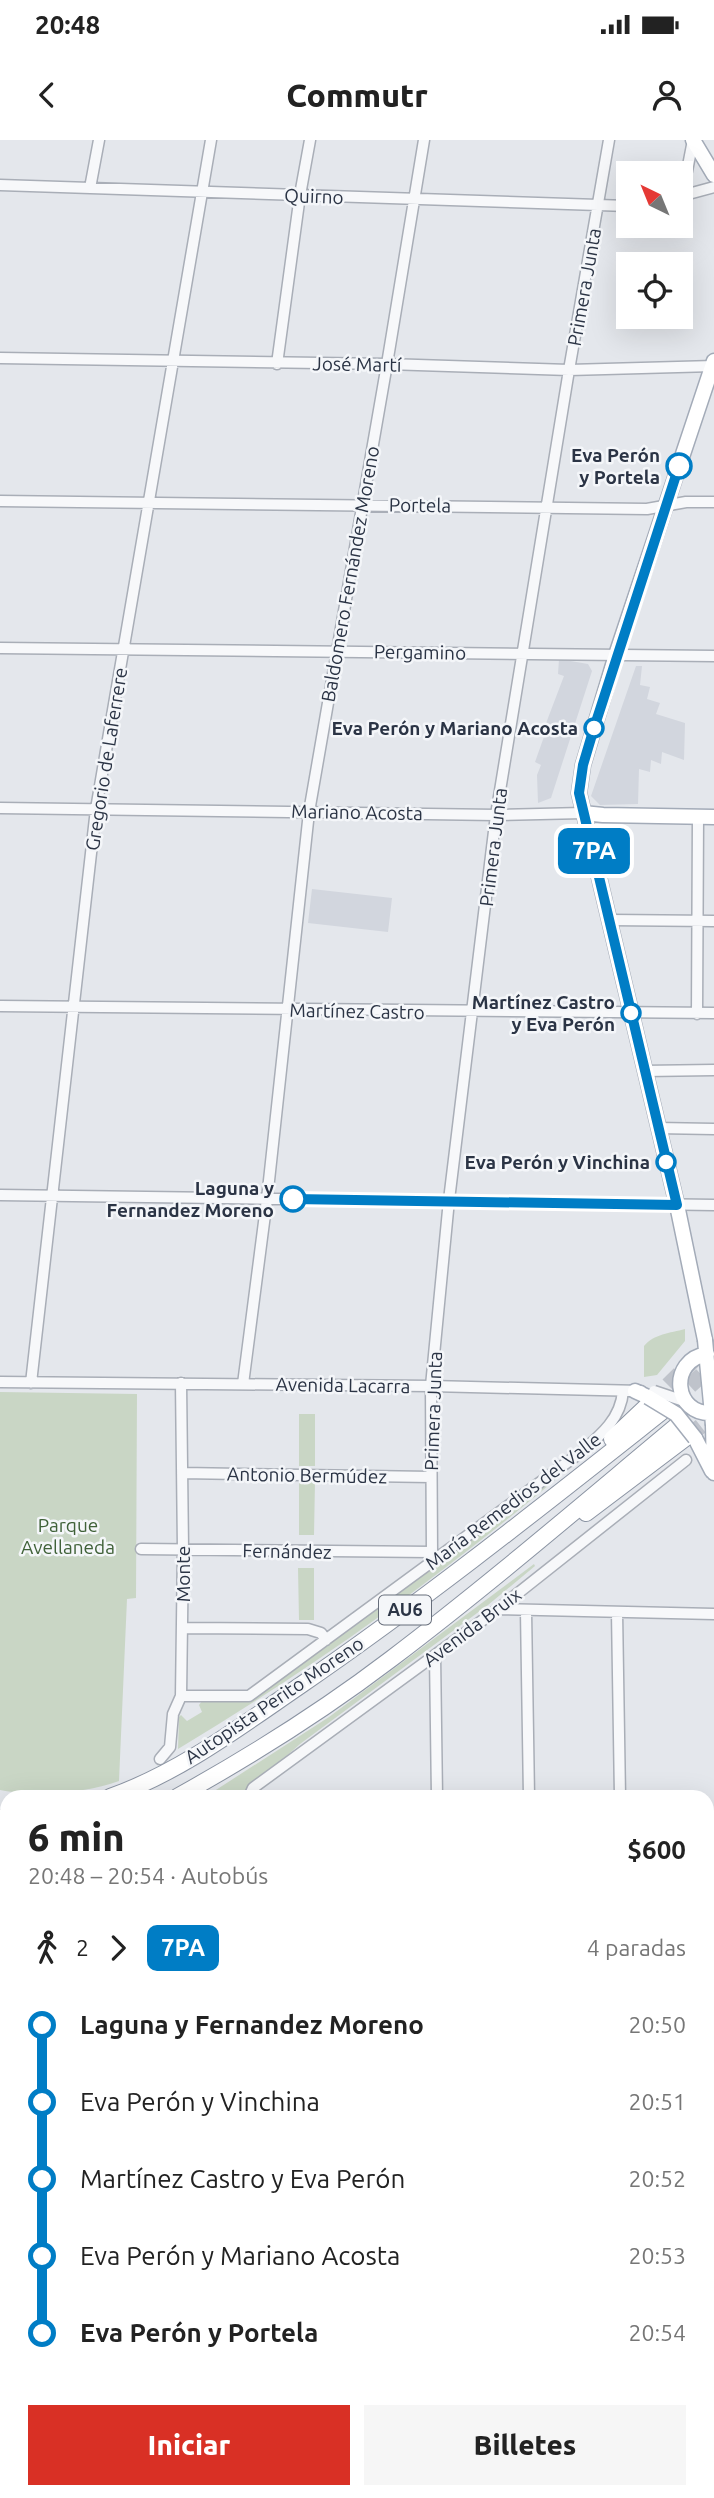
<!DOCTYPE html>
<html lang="es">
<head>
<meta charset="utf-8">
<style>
  :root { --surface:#fff; --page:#f6f6f6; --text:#222; --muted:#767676; --accent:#d93025 }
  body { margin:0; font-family:Ubuntu,sans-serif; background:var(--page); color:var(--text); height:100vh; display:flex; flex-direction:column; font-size:26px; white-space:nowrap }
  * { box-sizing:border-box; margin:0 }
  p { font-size:23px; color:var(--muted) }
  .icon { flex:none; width:38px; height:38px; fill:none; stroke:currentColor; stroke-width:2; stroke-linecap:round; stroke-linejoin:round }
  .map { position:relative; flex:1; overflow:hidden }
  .side { position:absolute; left:0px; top:1650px; width:714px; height:709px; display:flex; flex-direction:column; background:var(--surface); border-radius:21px 21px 0 0; box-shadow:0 7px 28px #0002 }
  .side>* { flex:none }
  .badge { padding:0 14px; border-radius:10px; font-size:24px; line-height:46px }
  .needle { width:46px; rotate:317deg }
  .buttons { position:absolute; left:616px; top:21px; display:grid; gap:14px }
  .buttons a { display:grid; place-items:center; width:77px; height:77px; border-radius:0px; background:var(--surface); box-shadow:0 7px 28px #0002; font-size:35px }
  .map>.badge { position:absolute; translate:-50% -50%; box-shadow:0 0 0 4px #fff }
  .legs { display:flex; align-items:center; gap:10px; height:77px; padding:0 28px; font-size:23px }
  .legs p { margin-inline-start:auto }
  .head { display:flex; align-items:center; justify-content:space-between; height:119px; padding:0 28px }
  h1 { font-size:38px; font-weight:800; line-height:52px }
  .cta { display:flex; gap:14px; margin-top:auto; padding:14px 28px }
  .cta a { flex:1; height:80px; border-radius:0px; background:var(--accent); color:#fff; font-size:28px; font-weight:800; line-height:80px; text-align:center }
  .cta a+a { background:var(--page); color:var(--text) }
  ul { padding:0 28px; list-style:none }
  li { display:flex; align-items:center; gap:24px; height:77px; font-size:26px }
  li i { display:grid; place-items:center; width:10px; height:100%; margin:0 9px; background:currentColor }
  li i::after { content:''; width:18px; height:18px; margin:-9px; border:5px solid; border-radius:50%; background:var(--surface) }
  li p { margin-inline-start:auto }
  li:first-child i { background:linear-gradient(#0000 50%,currentColor 0) }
  li:last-child i { background:linear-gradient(currentColor 50%,#0000 0) }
  .status { display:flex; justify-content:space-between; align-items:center; height:49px; padding:0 35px; background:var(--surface); direction:ltr }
  .status svg { height:19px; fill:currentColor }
  header { display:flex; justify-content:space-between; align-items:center; height:91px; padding:0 28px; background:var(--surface); font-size:32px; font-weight:800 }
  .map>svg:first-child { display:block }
  .built { fill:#d2d6de }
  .green { fill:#c9d6c5 }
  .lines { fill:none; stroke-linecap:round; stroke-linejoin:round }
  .highway-tunnel { stroke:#bfc3cb; stroke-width:16; stroke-dasharray:16 8; stroke-linecap:butt }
  .minor-casing { stroke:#a9aeb7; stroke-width:13 }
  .major-casing { stroke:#a3abb8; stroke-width:17 }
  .highway-casing { stroke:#8b94a3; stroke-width:18 }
  .minor { stroke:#f7f8fa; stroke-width:10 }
  .major { stroke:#fff; stroke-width:14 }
  .highway { stroke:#fff; stroke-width:16 }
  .minor-bridge-casing { stroke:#a9aeb7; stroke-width:13; stroke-linecap:butt }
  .major-bridge-casing { stroke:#a3abb8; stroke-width:17; stroke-linecap:butt }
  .minor-bridge { stroke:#f7f8fa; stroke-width:10 }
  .major-bridge { stroke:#fff; stroke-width:14 }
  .line-1-casing { stroke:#fff; stroke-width:16 }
  .line-1 { stroke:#007dc5; stroke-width:10 }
  .stop-1-dot { fill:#fff; stroke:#007dc5; stroke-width:3.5 }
  .labels { text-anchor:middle; stroke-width:5; stroke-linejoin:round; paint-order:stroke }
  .shield { fill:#f4f6f9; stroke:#676e7b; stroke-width:2 }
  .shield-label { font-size:18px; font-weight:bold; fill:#2b3445 }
  .street-label { font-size:19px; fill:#2b3445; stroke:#f4f6f9 }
  .stop-label { font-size:19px; font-weight:bold; fill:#2b3445; stroke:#f4f6f9; text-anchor:end }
  .park-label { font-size:19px; fill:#3f6138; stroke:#f4f6f9 }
</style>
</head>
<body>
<div class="status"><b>20:48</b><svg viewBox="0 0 49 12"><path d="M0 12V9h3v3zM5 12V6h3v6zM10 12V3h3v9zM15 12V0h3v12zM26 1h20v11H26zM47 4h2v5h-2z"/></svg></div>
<header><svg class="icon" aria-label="back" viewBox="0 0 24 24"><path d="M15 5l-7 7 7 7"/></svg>Commutr<svg class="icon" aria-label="person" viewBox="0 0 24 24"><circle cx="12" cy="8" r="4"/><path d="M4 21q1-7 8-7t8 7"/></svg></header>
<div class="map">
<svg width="714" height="2358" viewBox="0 0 714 2358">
  <rect width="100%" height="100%" fill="#e4e7ec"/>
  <path class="built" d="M 559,519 L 588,524 L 592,531 L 551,658 L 538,663 L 537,635 L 541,625 L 535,622 L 546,591 L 544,589 L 548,578 L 564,536 L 558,534 Z
    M 636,526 L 642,526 L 640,545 L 650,547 L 647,559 L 660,563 L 656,574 L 685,583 L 684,620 L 662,612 L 661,624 L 651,620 L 650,632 L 639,629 L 638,664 L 600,665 L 591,656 Z
    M 312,749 L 392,758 L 388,792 L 308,783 Z
    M 7,1772 L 7,2043 L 0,2043 L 0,1776 Z
    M 0,2062 L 7,2062 L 7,2154 L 0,2154 Z"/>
  <path class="green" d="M 685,1189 L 685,1201 L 657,1235 L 644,1237 L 644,1206 C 654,1194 670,1193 685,1189 Z
    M 0,1252 L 137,1254 L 136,1458 L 127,1459 L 119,1641 C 88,1653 33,1657 0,1650 Z
    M 641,1265 C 499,1394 343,1510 178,1609 L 179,1577 L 181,1575 L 187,1581 L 202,1572 L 199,1565 L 202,1561 L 246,1561 L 602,1299 L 634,1266 Z
    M 299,1274 L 315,1274 L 315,1326 L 299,1326 Z
    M 299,1342 L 315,1342 L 314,1395 L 299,1395 Z
    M 534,1424 L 535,1426 L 488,1465 L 300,1604 L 254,1645 L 246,1657 L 205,1657 L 329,1577 Z
    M 298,1428 L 314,1428 L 314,1480 L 299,1480 Z"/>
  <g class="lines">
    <path class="highway-tunnel" d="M 651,1262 L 714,1200
      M 672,1262 L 714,1224
      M 688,1296 L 714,1276"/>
    <g class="minor-casing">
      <path id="minor" d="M 0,45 L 628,66
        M 681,46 L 687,31 L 693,0
        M 90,48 L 99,0
        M 681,56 L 714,47
        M 0,218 L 387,224 L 569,230 L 714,226
        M 277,224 L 300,55 L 310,0
        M 0,361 L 647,369 L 686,362 L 714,362
        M 0,508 L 714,516
        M 0,668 L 496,675 L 583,673
        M 610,780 L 714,781
        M 0,866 L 714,873
        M 697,874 L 698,677
        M 644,931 L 714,930
        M 657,988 L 714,989
        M 0,1055 L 714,1065
        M 0,1242 L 431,1246 L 641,1251
        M 31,1243 L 96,669 L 211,0
        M 243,1244 L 267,1059 L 309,672 L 387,224 L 424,0
        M 182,1333 L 431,1337
        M 141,1409 L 432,1412
        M 437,1419 L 432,1412 L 431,1246 L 449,1060 L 496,675 L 569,230 L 609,0
        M 498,1469 L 714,1474
        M 526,1471 L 529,1657
        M 617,1472 L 620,1657
        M 182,1488 L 308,1489 L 321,1493 L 326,1500
        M 435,1515 L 437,1657
        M 181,1556 L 249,1556 L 580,1313 C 600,1296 621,1279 623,1251
        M 160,1619 L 170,1607 L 173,1574 L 181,1556 L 183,1409 L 181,1243
        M 249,1657 L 253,1648 L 498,1469 L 686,1320
        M 707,1694 L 714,1694
        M 707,1788 L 714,1788
        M 707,1912 L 714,1912
        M 0,2049 L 7,2049
        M 707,2063 L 714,2063
        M 0,2166 L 7,2166
        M 707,2174 L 714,2174
        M 707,2272 L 714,2267
        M 0,2311 L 7,2311
        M 707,2330 L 714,2326
        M 196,2352 L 198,2358
        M 292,2352 L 294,2358
        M 404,2352 L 407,2358
        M 640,2352 L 643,2358
        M 95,2358 L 95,2352
        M 436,2358 L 446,2352
        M 598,2358 L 606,2352
        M 654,2358 L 666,2352"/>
    </g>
    <g class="major-casing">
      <path id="major" d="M 693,0 L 714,35
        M 583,673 L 603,675 L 714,677
        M 705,1200 L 677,1065 L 579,653 L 583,625 L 616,515 L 714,221
        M 635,1251 L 648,1257
        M 713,1285 L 714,1333
        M 695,1298 L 712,1331"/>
    </g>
    <g class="highway-casing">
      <path id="highway" d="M 612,1299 L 648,1265
        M 586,1373 L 688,1296
        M 110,1657 C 179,1633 241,1586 301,1545 C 426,1459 545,1364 664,1270
        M 177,1657 C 251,1616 324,1570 391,1519 C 490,1444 584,1363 679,1284
        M 0,1678 L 7,1677
        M 0,1741 L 7,1738"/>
    </g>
    <use href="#minor" class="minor"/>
    <use href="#major" class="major"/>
    <use href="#highway" class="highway"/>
    <g class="minor-bridge-casing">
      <path id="minor-bridge" d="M 654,1251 L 684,1261"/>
    </g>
    <g class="major-bridge-casing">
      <path id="major-bridge" d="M 705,1200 L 713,1285
        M 707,1214 C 668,1220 673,1276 713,1273
        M 648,1257 L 676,1274 L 695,1298"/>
    </g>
    <use href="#minor-bridge" class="minor-bridge"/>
    <use href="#major-bridge" class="major-bridge"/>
  </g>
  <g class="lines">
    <g class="line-1-casing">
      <path id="line-1" d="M 293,1059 L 677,1065 L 579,653 L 583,625 L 594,588 L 679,326"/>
    </g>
    <use href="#line-1" class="line-1"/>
  </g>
  <g class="stop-1-dot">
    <circle cx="679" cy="326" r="12"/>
    <circle cx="594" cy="588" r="9"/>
    <circle cx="631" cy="873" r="9"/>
    <circle cx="666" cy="1022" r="9"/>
    <circle cx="293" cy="1059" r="12"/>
  </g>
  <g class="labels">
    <rect class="shield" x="379" y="1455.5" width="52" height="29" rx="5"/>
    <g class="shield-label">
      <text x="405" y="1476">AU6</text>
    </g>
    <g class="street-label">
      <text transform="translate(314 56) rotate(2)" y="7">Quirno</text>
      <text transform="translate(584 147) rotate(-80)" y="7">Primera Junta</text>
      <text transform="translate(357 224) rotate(1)" y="7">José Martí</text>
      <text transform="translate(420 365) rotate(1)" y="7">Portela</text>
      <text transform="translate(350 434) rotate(-80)" y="7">Baldomero Fernández Moreno</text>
      <text transform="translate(420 512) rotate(1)" y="7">Pergamino</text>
      <text transform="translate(106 619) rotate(-81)" y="7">Gregorio de Laferrere</text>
      <text transform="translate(357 672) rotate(1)" y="7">Mariano Acosta</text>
      <text transform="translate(493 707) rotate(-83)" y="7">Primera Junta</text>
      <text transform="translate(357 871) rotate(1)" y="7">Martínez Castro</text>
      <text transform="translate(343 1245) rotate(1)" y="7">Avenida Lacarra</text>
      <text transform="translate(433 1271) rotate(-88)" y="7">Primera Junta</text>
      <text transform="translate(307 1335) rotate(1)" y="7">Antonio Bermúdez</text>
      <text transform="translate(513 1361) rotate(-37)" y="7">María Remedios del Valle</text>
      <text transform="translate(287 1411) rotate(1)" y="7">Fernández</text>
      <text transform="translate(183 1434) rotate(-90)" y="7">Monte</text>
      <text transform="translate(472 1487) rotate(-37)" y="7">Avenida Bruix</text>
      <text transform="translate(274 1560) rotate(-34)" y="7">Autopista Perito Moreno</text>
    </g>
    <g class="stop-label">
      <text x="660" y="322">Eva Perón<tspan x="660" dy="22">y Portela</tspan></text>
      <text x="578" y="595">Eva Perón y Mariano Acosta</text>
      <text x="615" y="869">Martínez Castro<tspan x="615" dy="22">y Eva Perón</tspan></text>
      <text x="650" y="1029">Eva Perón y Vinchina</text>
      <text x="274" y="1055">Laguna y<tspan x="274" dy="22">Fernandez Moreno</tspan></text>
    </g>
    <g class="park-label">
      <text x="68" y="1392">Parque<tspan x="68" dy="22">Avellaneda</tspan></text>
    </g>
  </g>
</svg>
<div class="buttons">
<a><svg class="needle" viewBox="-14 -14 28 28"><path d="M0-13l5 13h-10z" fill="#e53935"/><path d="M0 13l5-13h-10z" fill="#767676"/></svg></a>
<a><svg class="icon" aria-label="locate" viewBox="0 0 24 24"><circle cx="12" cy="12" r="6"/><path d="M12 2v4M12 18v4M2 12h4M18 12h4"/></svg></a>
</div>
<b class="badge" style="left:594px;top:711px;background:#007dc5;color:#fff">7PA</b>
<section class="side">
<div class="head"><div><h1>6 min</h1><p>20:48 – 20:54 · Autobús</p></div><b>$600</b></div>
<div class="legs"><svg class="icon" aria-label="walk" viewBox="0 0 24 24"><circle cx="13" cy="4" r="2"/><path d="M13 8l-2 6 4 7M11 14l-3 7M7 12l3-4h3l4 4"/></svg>2<svg class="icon" aria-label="forward" viewBox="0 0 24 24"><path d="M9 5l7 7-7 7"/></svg><b class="badge" style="background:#007dc5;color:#fff">7PA</b><p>4 paradas</p></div>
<ul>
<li><i style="color:#007dc5"></i><b>Laguna y Fernandez Moreno</b><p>20:50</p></li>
<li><i style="color:#007dc5"></i><span>Eva Perón y Vinchina</span><p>20:51</p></li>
<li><i style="color:#007dc5"></i><span>Martínez Castro y Eva Perón</span><p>20:52</p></li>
<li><i style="color:#007dc5"></i><span>Eva Perón y Mariano Acosta</span><p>20:53</p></li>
<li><i style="color:#007dc5"></i><b>Eva Perón y Portela</b><p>20:54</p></li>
</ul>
<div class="cta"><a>Iniciar</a><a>Billetes</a></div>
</section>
</div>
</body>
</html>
